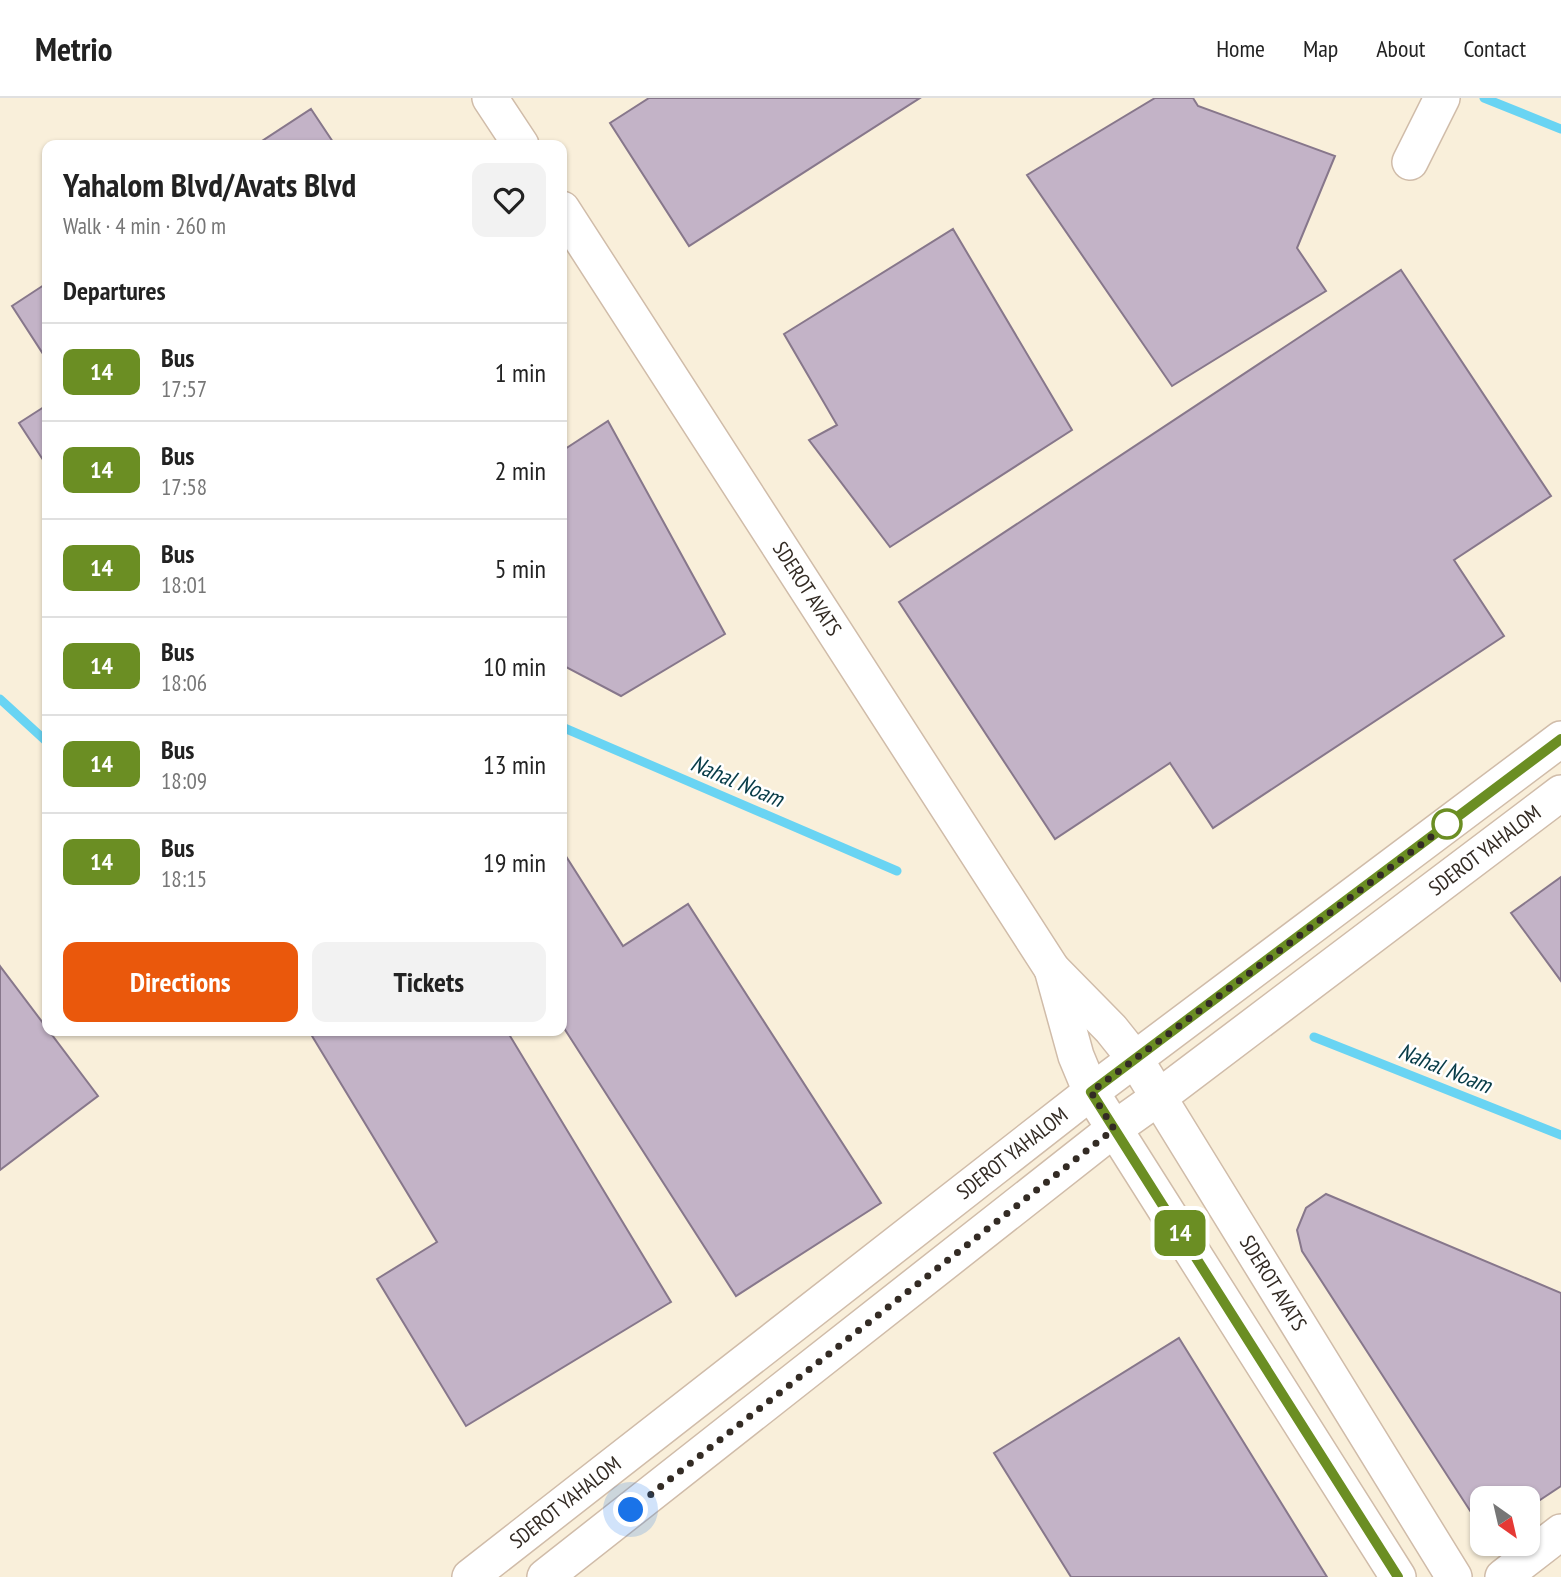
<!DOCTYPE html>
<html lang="en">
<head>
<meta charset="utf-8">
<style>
  :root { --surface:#fff; --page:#f2f2f2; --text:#222; --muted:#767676; --line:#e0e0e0; --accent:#ea580c }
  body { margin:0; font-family:"PT Sans Narrow",sans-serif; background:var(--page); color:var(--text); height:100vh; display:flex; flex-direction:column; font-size:26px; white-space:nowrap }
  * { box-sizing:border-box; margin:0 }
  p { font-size:23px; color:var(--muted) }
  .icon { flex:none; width:38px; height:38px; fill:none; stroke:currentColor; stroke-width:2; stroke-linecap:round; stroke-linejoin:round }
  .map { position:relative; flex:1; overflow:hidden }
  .panel { position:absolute; left:42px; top:42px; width:525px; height:896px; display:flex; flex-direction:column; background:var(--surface); border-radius:14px; box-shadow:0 2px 5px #0004 }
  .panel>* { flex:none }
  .badge { padding:0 14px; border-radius:10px; font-size:24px; line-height:46px }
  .needle { width:46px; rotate:146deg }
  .controls { position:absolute; left:1470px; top:1388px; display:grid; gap:14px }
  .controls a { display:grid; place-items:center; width:70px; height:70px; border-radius:14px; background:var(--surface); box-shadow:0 2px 5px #0004; font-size:35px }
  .you { position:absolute; width:35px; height:35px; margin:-18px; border:5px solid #fff; border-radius:50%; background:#1a73e8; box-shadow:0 0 0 10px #1a73e833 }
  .map>.badge { position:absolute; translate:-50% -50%; box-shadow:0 0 0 4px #fff }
  h2 { padding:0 21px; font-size:26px; line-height:63px }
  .round { display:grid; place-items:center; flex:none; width:74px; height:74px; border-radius:14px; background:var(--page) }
  .head { display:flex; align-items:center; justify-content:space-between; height:119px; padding:0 21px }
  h1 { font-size:33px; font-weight:700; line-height:52px }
  .primary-button { display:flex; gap:14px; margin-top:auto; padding:14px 21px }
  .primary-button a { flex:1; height:80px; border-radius:14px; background:var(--accent); color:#fff; font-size:28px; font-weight:700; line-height:80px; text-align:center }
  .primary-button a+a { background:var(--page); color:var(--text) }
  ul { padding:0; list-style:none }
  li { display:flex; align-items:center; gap:21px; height:98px; padding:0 21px; border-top:2px solid var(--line) }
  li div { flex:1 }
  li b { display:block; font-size:26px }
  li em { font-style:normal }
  li .badge { min-width:77px; font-weight:700; text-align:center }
  header { display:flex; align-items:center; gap:42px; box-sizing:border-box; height:98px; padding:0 35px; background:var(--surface); border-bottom:2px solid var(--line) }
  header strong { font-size:33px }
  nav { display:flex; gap:38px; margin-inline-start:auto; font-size:24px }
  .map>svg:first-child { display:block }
  .industrial { fill:#f9efda; fill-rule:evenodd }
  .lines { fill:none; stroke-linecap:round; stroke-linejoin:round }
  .stream { stroke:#69d4f3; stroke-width:9 }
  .building { fill:#c3b3c7; stroke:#87778b; stroke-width:2 }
  .minor-casing { stroke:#d0bca9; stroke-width:38 }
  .minor { stroke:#fff; stroke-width:35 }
  .line-casing { stroke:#fff; stroke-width:16 }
  .line { stroke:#6b8e23; stroke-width:10 }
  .walk { stroke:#332b24; stroke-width:7; stroke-dasharray:0 12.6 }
  .stop-dot { fill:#fff; stroke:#6b8e23; stroke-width:3.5 }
  .labels { text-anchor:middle; stroke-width:5; stroke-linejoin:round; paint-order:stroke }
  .street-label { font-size:21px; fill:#332b24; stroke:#fff }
  .water-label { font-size:23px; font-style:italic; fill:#083c48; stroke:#fff }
</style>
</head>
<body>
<header>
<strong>Metrio</strong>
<nav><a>Home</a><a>Map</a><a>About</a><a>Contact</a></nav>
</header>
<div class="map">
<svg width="1561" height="1479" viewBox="0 0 1561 1479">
  <rect width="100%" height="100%" fill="#fdf9f5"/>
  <path class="industrial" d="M 0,0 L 1561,0 L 1561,1479 L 0,1479 ZM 47,47 L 562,47 L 562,933 L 47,933 ZM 1482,1400 L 1528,1400 L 1528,1446 L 1482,1446 Z"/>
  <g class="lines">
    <path class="stream" d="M 1484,0 L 1561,31
      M 0,601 L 47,644
      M 562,629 L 897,773
      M 1314,939 L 1561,1037"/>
  </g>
  <path class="building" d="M 649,0 L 920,0 L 689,148 L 610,25 Z
    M 1155,0 L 1193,0 L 1198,8 L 1335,58 L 1297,150 L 1326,193 L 1172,288 L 1027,77 Z
    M 311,11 L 335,47 L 256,47 Z
    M 953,131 L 1072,332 L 890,449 L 809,342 L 837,327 L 784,236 Z
    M 1401,172 L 1551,398 L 1454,462 L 1504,538 L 1213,730 L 1170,665 L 1055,741 L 899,504 Z
    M 47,185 L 47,262 L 12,208 Z
    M 47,307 L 47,368 L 19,325 Z
    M 608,323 L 725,536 L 621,598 L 562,567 L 562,353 Z
    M 562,752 L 623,848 L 688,806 L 881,1105 L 736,1198 L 562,927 Z
    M 1561,779 L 1561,883 L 1511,815 Z
    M 0,868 L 98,998 L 0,1072 Z
    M 309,933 L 507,933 L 671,1204 L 466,1328 L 377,1181 L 437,1144 Z
    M 1326,1096 L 1561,1195 L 1561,1388 L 1528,1410 L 1528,1400 L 1482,1400 L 1482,1426 L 1478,1425 L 1302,1153 L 1297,1132 L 1306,1110 Z
    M 1179,1240 L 1327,1479 L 1071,1479 L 994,1355 Z"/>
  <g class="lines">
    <g class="minor-casing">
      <g id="minor">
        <path d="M 490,0 L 521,47"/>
        <path d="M 1410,64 L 1442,0"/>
        <path id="s1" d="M 562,111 L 1052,871 L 1111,931 L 1135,961 L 1454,1479"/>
        <path d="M 1052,871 L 1076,958 L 1091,994 L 1398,1479"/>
        <path id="s2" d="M 470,1479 L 1091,994 L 1561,641"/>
        <path id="s3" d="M 545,1479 L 1114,1031 L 1159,999 L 1561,695"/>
        <path d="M 1503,1479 L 1561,1434"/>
      </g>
    </g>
    <use href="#minor" class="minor"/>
  </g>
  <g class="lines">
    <g class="line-casing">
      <path id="line" d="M 1398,1479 L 1091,994 L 1561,641"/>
    </g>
    <use href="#line" class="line"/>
    <path class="walk" d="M 631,1412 L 1114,1031 L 1091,994 L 1455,721 L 1447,726"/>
  </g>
  <circle class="stop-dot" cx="1447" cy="726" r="14"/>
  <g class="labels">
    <g class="street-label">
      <text dy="7" stroke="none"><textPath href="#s1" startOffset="452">SDEROT AVATS</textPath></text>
      <text dy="7" stroke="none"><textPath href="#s3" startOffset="1188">SDEROT YAHALOM</textPath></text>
      <text dy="7" stroke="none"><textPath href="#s2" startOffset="688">SDEROT YAHALOM</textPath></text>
      <text dy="7" stroke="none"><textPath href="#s1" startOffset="1290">SDEROT AVATS</textPath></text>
      <text dy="7" stroke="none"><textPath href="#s2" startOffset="121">SDEROT YAHALOM</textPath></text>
    </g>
    <g class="water-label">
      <text transform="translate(737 683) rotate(23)" y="8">Nahal Noam</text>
      <text transform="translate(1445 970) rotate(22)" y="8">Nahal Noam</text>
    </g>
  </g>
</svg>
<div class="controls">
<a><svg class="needle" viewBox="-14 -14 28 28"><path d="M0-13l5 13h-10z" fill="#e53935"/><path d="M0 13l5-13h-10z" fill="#767676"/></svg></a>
</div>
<div class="you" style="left:631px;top:1412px"></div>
<b class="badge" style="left:1180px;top:1135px;background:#6b8e23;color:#fff">14</b>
<section class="panel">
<div class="head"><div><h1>Yahalom Blvd/Avats Blvd</h1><p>Walk · 4 min · 260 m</p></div><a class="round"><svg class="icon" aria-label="heart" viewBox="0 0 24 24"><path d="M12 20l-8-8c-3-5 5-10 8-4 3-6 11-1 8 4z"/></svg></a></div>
<h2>Departures</h2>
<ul>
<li><span class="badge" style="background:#6b8e23;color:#fff">14</span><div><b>Bus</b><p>17:57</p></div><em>1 min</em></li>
<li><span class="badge" style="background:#6b8e23;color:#fff">14</span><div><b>Bus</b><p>17:58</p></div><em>2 min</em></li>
<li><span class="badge" style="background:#6b8e23;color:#fff">14</span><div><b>Bus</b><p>18:01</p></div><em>5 min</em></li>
<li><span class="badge" style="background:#6b8e23;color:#fff">14</span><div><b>Bus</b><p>18:06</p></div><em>10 min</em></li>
<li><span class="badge" style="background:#6b8e23;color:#fff">14</span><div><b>Bus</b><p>18:09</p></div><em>13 min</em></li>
<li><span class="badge" style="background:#6b8e23;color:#fff">14</span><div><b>Bus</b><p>18:15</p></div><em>19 min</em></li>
</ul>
<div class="primary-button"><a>Directions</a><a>Tickets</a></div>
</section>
</div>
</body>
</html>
